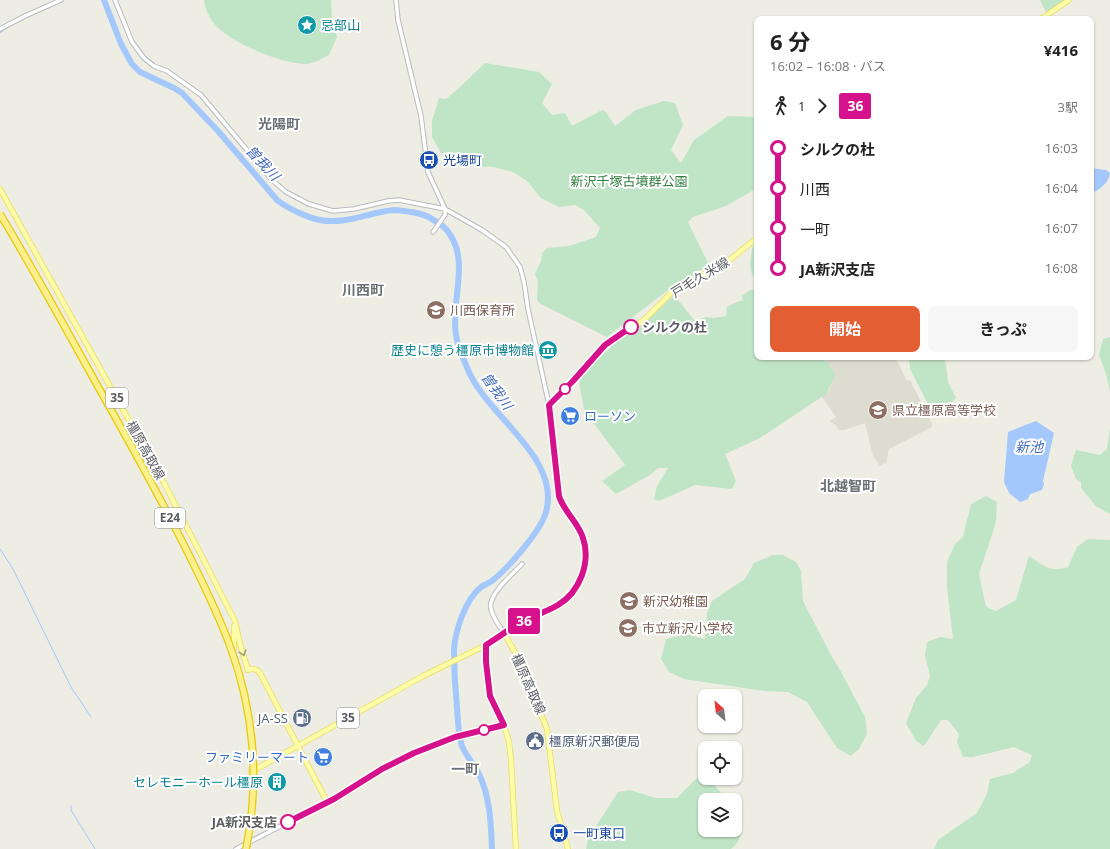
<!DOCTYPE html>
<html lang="ja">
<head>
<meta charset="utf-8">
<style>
  :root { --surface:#fff; --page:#f6f6f6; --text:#222; --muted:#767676; --accent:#e45e33 }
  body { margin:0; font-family:"Open Sans","Noto Sans JP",sans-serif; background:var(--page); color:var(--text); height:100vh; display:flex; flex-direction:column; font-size:15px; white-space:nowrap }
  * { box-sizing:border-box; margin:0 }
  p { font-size:13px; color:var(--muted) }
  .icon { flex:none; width:22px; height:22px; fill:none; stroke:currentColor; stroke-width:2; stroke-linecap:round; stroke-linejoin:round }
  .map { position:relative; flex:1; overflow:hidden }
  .drawer { position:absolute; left:754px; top:16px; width:340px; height:344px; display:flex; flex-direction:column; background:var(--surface); border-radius:8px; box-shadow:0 1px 3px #0004 }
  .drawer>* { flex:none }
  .badge { padding:0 8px; border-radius:3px; font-size:14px; line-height:26px }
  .needle { width:26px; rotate:332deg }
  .fabs { position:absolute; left:698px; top:689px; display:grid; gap:8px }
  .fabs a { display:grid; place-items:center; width:44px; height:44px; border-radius:8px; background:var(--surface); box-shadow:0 1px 3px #0004; font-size:20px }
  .map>.badge { position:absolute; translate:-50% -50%; box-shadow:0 0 0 2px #fff }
  .legs { display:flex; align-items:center; gap:6px; height:44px; padding:0 16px; font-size:13px }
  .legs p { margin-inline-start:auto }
  .overview { display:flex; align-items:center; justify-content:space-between; height:68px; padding:0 16px }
  h1 { font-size:22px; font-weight:700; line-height:30px }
  .cta { display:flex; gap:8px; margin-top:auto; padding:8px 16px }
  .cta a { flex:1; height:46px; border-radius:8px; background:var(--accent); color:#fff; font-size:16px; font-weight:700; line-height:46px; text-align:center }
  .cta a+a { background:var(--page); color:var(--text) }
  ul { padding:0 16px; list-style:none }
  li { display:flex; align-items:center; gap:14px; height:40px; font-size:15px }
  li i { display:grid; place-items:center; width:6px; height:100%; margin:0 5px; background:currentColor }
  li i::after { content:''; width:10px; height:10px; margin:-5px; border:3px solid; border-radius:50%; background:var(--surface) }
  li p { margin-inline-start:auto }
  li:first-child i { background:linear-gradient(#0000 50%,currentColor 0) }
  li:last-child i { background:linear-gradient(currentColor 50%,#0000 0) }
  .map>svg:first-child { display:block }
  .education { fill:#dddcd1 }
  .green { fill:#c0e4c6 }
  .water { fill:#a4c7fc }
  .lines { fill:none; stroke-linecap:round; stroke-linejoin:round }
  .stream { stroke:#a4c7fc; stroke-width:1 }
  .river { stroke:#a4c7fc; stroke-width:6 }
  .minor-casing { stroke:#b8babf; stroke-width:5.5 }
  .major-casing { stroke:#eddc5d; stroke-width:6 }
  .minor { stroke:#fff; stroke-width:3.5 }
  .major { stroke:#fcfca9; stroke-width:4.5 }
  .highway-bridge-casing { stroke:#eac807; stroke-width:8; stroke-linecap:butt }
  .highway-bridge { stroke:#faf08e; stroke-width:5.5 }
  .oneway { stroke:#9b9d7f }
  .line-1-casing { stroke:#fff; stroke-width:9 }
  .line-1 { stroke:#d6118c; stroke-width:6 }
  .stop-1-dot { fill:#fff; stroke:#d6118c; stroke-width:2 }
  .labels { text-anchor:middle; stroke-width:4; stroke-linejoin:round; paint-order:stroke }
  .shield { fill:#fff; stroke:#8c8e92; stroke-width:1 }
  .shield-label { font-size:12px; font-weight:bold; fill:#5b5d63 }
  .culture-label { font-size:13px; fill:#0d838f; stroke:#fff; text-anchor:end }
  .transit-label { font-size:13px; fill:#164399; stroke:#fff; text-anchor:start }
  .park-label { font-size:13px; fill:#368045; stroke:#fff }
  .street-label { font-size:13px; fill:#5b5d63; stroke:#fff }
  .education-label { font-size:13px; fill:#785e54; stroke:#fff; text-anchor:start }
  .stop-label { font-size:13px; font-weight:bold; fill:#5b5d63; stroke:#fff; text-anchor:start }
  .shop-label { font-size:13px; fill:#366cbe; stroke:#fff; text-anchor:start }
  .service-label { font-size:13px; fill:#4e5e75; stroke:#fff; text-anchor:end }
  .neighbourhood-label { font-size:14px; font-weight:bold; fill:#6c6f75; stroke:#fff }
  .water-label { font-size:14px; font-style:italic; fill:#476ebf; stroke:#fff }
</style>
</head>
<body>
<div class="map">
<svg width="1110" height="849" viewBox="0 0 1110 849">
  <rect width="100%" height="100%" fill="#edede3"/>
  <path class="education" d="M 819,357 L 895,357 L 907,381 L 910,380 L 932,424 L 932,427 L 889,449 L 886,464 L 883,463 L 880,466 L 873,456 L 865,423 L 845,430 L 839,430 L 836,425 L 829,421 L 836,417 L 822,397 L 829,390 L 836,375 L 829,364 Z"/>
  <path class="green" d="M 204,0 L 331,0 L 332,21 L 337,37 L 329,55 C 322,58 313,64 306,64 C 282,64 227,42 213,22 C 209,17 204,6 204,0 Z
    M 1040,0 L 1065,0 L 1046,12 Z
    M 485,63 L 539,72 L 552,84 L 542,103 L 552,115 L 565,113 L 572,126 L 602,110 L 606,112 L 615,126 L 636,110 L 664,101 L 675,103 L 683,125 L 671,150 L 681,163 L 694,140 L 728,116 L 757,117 L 757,188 L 726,206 L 693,217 L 688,222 L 709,265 L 700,272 L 669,289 L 607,337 L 539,303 L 537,299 L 538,282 L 535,274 L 541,261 L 542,253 L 547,248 L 569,246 L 596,237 L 600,228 L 584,210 L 575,205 L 559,207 L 541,198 L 527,181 L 513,172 L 493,167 L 448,165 L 432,137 L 432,121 L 439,98 L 446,99 L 459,88 Z
    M 757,241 L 757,283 C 755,280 752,275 751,271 C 749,264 751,245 757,241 Z
    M 750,290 L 757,290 L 757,357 L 818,357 L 828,363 L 836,375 L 826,394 L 760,438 L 725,454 L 736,481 L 732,489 L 695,485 L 659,501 L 654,499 L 657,486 L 668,468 L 658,468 L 650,475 L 616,494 L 602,481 L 625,465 L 584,410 L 579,382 L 580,381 L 579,376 L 623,336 L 639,327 L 674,295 L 695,321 L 706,317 L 714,318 L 726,316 L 727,307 L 739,301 L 743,301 L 742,296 Z
    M 1110,337 L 1110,392 L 1107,377 L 1099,354 L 1103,339 Z
    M 909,357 L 944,357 L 946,365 L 948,382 L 956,398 L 943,411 L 929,406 L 910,369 Z
    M 1110,428 L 1110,514 L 1096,506 L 1081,488 L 1081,482 L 1076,479 L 1071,466 L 1076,450 L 1100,455 L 1107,449 Z
    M 986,496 L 997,502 L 996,522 L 979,574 L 986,607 L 996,611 L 1016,600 L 1029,556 C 1045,566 1050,573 1068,567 L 1077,547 L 1088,539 L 1110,540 L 1110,849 L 934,849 L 938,840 L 977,813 L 987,794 L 990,779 L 1013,773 L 1030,762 L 1032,755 L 1014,747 L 973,757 L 963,757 L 957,742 L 959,734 L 948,720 L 941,720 L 924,746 L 916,741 L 906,723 L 916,698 L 927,685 L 930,676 L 925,655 L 927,642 L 940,637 L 953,639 L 947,587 L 947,562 L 955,544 L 963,537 L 971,504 Z
    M 773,555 L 783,555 L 796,562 L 801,571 L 803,601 L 832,657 L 840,670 L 865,717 L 867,734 L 859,749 L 851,756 L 837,748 L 807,702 L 788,692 L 764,691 L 684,679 L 669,672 L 661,659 L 666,639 L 685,634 L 705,639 L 707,613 L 712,601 L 745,579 L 754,563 Z
    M 699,776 L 711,782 L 725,797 L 726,800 L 705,800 L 705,830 L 735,830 L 735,819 C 742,832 743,839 731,849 L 586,849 L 588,839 L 618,792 L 630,790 L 656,798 L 677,798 Z"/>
  <path class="water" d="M 1091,168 L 1106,170 L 1110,173 C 1108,185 1100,188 1091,194 Z
    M 1036,421 L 1054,433 L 1043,481 L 1044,484 L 1042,490 L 1030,494 L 1028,499 L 1020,502 L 1009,493 L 1004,482 L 1008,432 Z"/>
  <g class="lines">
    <path class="stream" d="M 0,33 L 3,31
      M 0,549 L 13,569 L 71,687 L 91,717
      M 71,806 L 71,810 L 95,849"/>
    <path class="river" d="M 104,0 L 121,44 L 132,64 L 140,72 L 174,88 L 182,93 L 218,131 L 277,200 C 287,208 308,218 320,220 C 345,225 370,212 394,210 C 400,210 405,211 411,212 C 421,214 427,215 435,221 C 439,223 443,226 446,229 C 472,259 450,300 456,335 C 458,348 464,361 469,372 C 489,417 561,458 546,512 C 541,531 508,568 492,581 C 489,583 484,585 481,587 C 465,600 455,631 454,650 C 454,669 455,688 457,707 C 458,720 458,734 462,746 C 466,756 473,763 478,772 C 490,795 491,823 492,849"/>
    <g class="minor-casing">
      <path id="minor" d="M 115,0 L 132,42 L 144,58 L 154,66 L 167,71 L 201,95 L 272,180 L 286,192 L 309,204 L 333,211 L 354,209 L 388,201 L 399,200 L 445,209 L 482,230 L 506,247 L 520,267 L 524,282 L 528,309 L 549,405
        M 396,0 L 398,20 L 421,116 L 428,172 L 445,209 L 445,215 L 433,232
        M 0,29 L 25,16 L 61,0
        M 504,633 C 499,626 493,618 491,609 C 487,595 513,574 522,564
        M 236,849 L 327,802"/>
    </g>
    <g class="major-casing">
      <path id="major" d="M 1041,19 L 1069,0
        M 0,189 L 164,483 L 235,621 L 240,644 L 248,670 C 254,668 256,669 260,673 L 327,802 L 354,788 L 382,769 L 442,741 L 504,725 L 509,742 L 511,760 L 516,849
        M 504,633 L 517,656 L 547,729 L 557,811 L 568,849
        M 234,648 L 234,626
        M 251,772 L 423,676 L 486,645 L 526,620 L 549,610 L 564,601 L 572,593 L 581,576 L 584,566 L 585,550 L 581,533 L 575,521 L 563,505 L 559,496 L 549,405 L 573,381 L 605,345 L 618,335 L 644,320 L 673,291 L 727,262 L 757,238"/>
    </g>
    <use href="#minor" class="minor"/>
    <use href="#major" class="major"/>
    <g class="highway-bridge-casing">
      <path id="highway-bridge" d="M 0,214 C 40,280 76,348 114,415 C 137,456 160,498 182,541 C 199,575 217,610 230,646 C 254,711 260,781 246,849"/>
    </g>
    <use href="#highway-bridge" class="highway-bridge"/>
  </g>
  <defs><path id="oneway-chevron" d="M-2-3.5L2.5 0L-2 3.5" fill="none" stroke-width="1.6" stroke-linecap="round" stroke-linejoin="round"/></defs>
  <use class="oneway" href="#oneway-chevron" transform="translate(243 653) rotate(73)"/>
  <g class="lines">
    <g class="line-1-casing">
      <path id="line-1" d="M 288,822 L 334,799 L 382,769 L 414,753 L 455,737 L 504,725 L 490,696 L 486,662 L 486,645 C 499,637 512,627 525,620 C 536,615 548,611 558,605 C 580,592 591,562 583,538 C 578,522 564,512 559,496 L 549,405 L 573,381 L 605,345 L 631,327"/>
    </g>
    <use href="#line-1" class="line-1"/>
  </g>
  <defs>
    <g id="sight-disc" transform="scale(1)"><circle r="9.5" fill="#0f9aa8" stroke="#fff"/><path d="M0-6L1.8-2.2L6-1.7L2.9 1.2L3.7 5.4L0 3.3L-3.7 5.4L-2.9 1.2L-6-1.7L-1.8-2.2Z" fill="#fff"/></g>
    <g id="bus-disc" transform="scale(1)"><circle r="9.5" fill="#1a4fb4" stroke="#fff"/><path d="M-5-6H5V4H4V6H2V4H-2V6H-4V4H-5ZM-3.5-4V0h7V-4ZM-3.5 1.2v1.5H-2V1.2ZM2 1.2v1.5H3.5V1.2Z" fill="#fff"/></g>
    <g id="school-disc" transform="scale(1)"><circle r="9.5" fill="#8d6e63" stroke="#fff"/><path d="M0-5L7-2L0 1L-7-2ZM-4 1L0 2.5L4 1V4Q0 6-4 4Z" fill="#fff"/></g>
    <g id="museum-disc" transform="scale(1)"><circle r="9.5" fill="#0f9aa8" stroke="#fff"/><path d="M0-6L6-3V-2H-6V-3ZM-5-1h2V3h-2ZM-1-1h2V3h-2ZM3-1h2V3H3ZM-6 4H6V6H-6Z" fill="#fff"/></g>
    <g id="supermarket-disc" transform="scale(1)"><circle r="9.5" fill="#3f7fe0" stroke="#fff"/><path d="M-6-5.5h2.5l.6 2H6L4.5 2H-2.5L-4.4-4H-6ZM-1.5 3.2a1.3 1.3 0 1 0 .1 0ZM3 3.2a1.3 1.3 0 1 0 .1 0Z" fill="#fff"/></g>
    <g id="fuel-disc" transform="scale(1)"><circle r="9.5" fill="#5c6f8a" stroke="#fff"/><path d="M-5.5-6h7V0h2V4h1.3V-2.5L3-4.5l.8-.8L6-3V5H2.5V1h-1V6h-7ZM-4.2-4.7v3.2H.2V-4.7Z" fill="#fff"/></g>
    <g id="civic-disc" transform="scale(1)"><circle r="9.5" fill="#5c6f8a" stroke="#fff"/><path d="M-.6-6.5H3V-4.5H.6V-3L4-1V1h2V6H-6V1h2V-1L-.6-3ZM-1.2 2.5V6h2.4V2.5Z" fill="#fff"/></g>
    <g id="building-disc" transform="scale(1)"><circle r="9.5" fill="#0f9aa8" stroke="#fff"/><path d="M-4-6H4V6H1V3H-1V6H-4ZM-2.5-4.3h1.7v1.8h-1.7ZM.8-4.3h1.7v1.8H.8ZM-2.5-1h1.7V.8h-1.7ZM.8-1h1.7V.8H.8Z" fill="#fff"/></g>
  </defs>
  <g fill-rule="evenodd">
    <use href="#sight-disc" x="307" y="25"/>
    <use href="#bus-disc" x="429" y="160"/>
    <use href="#school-disc" x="436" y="310"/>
    <use href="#museum-disc" x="548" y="350"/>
    <use href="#school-disc" x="878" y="410"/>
    <use href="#supermarket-disc" x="570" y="416"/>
    <use href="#school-disc" x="629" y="601"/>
    <use href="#school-disc" x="628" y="628"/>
    <use href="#fuel-disc" x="302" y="718"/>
    <use href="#civic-disc" x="535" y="741"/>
    <use href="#supermarket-disc" x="323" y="757"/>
    <use href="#building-disc" x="277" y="782"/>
    <use href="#bus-disc" x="559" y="833"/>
  </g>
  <g class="stop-1-dot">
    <circle cx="631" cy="327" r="7"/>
    <circle cx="565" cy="389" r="5"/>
    <circle cx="484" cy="730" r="5"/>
    <circle cx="288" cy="822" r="7"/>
  </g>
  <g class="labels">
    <g class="shield">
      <rect x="106" y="388" width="22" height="20" rx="3"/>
      <rect x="155" y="508" width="30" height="20" rx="3"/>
      <rect x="337" y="708" width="22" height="20" rx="3"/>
    </g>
    <g class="shield-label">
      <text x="117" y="402">35</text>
      <text x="170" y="522">E24</text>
      <text x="348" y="722">35</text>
    </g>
    <g class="culture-label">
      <text x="321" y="30" text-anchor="start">忌部山</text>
      <text x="534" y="355">歴史に憩う橿原市博物館</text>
      <text x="263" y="787">セレモニーホール橿原</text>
    </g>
    <g class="transit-label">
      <text x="443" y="165">光場町</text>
      <text x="573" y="838">一町東口</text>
    </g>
    <g class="park-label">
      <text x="629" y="186">新沢千塚古墳群公園</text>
    </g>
    <g class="street-label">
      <text transform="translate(700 277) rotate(-31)" y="5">戸毛久米線</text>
      <text transform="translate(146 450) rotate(61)" y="5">橿原高取線</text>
      <text transform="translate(529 684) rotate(66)" y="5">橿原高取線</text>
    </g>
    <g class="education-label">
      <text x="450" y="315">川西保育所</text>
      <text x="892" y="415">県立橿原高等学校</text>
      <text x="643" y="606">新沢幼稚園</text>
      <text x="642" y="633">市立新沢小学校</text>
    </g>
    <g class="stop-label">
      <text x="642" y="332">シルクの杜</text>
      <text x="277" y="827" text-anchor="end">JA新沢支店</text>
    </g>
    <g class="shop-label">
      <text x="584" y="421">ローソン</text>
      <text x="309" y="762" text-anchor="end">ファミリーマート</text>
    </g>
    <g class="service-label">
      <text x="288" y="723">JA-SS</text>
      <text x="549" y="746" text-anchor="start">橿原新沢郵便局</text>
    </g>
    <g class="neighbourhood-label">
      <text x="279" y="129">光陽町</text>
      <text x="363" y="295">川西町</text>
      <text x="848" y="491">北越智町</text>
      <text x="465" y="774">一町</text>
    </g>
    <g class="water-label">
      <text transform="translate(263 163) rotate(47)" y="5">曽我川</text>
      <text transform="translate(497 391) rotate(54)" y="5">曽我川</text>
      <text x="1029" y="452">新池</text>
    </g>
  </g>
</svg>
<div class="fabs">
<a><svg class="needle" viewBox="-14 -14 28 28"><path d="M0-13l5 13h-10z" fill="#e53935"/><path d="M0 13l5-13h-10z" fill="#767676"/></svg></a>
<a><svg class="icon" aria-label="locate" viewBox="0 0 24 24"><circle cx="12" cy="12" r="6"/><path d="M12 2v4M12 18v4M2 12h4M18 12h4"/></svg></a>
<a><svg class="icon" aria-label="layers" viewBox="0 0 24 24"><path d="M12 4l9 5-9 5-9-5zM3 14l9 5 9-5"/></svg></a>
</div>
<b class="badge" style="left:524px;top:621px;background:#d6118c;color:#fff">36</b>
<section class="drawer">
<div class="overview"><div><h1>6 分</h1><p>16:02 – 16:08 · バス</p></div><b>¥416</b></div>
<div class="legs"><svg class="icon" aria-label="walk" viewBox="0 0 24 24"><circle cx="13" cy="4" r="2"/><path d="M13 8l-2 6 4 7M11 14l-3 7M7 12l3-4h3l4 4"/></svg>1<svg class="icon" aria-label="forward" viewBox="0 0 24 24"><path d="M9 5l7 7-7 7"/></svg><b class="badge" style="background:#d6118c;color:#fff">36</b><p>3駅</p></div>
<ul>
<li><i style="color:#d6118c"></i><b>シルクの杜</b><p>16:03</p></li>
<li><i style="color:#d6118c"></i><span>川西</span><p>16:04</p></li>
<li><i style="color:#d6118c"></i><span>一町</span><p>16:07</p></li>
<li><i style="color:#d6118c"></i><b>JA新沢支店</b><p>16:08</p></li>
</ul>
<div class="cta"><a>開始</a><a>きっぷ</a></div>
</section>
</div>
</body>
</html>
